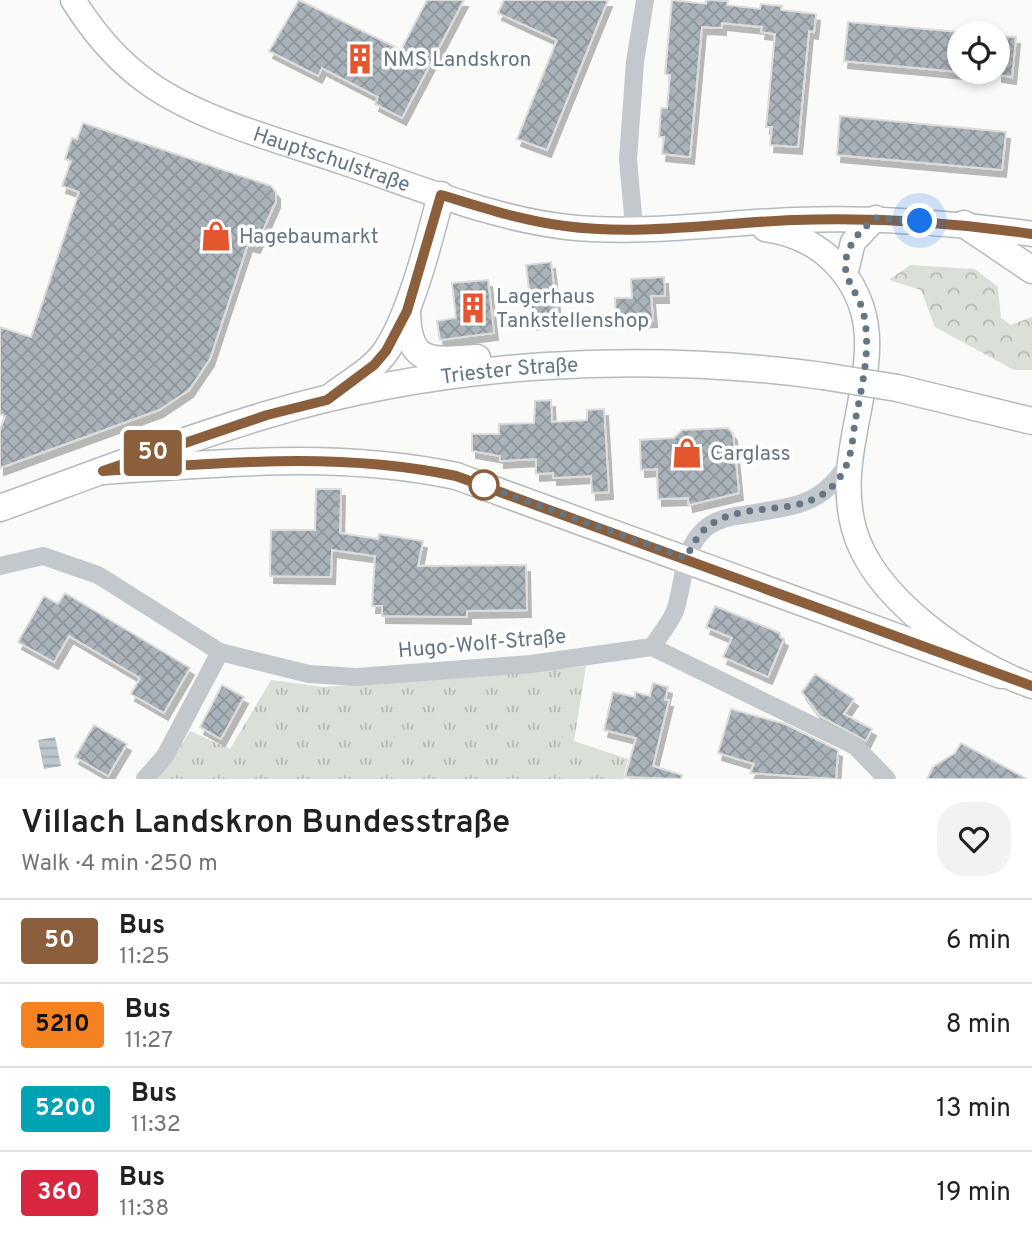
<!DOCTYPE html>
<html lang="en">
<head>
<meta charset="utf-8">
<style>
  :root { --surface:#fff; --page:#f2f2f2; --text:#202124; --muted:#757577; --line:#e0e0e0 }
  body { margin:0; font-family:Overpass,sans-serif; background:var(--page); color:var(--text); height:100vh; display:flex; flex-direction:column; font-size:26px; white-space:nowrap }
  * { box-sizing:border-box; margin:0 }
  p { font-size:23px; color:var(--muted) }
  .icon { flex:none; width:38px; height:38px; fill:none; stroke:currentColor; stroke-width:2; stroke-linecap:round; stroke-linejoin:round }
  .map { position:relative; height:779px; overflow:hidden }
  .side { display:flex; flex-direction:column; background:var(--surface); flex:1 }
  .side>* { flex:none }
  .badge { padding:0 14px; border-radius:5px; font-size:24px; line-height:46px }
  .tools { position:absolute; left:947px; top:21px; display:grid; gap:14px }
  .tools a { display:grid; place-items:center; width:63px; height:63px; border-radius:50%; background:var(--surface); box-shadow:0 4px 10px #0003; font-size:35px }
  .you { position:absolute; width:35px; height:35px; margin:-18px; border:5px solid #fff; border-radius:50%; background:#1a73e8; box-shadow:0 0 0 10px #1a73e833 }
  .map>.badge { position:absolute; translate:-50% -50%; box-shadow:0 0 0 4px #fff }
  .round { display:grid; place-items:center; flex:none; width:74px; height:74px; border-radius:28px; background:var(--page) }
  .overview { display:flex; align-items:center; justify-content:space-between; height:119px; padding:0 21px }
  h1 { font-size:33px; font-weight:600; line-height:52px }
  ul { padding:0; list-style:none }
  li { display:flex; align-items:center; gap:21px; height:84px; padding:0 21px; border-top:2px solid var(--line) }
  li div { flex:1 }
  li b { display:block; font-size:26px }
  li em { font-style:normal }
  li .badge { min-width:77px; font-weight:700; text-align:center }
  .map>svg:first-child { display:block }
  .grass { fill:url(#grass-tufts) }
  .forest { fill:url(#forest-crowns) }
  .water { fill:url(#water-rules) }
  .building { fill:url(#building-cross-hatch); stroke:#dcdcda; stroke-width:2; filter:url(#shadow) }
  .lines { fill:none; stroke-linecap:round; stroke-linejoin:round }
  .secondary-casing { stroke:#b3babf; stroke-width:27 }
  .primary-casing { stroke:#b5babe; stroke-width:29 }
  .street { stroke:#c3c8cc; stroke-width:18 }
  .secondary { stroke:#fff; stroke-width:24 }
  .primary { stroke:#fff; stroke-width:26 }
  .primary-bridge-casing { stroke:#b5babe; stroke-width:29; stroke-linecap:butt }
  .primary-bridge { stroke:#fff; stroke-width:26 }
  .line-casing { stroke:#fff; stroke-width:16 }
  .line { stroke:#8b5e3c; stroke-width:10 }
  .walk { stroke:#657683; stroke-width:7; stroke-dasharray:0 12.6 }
  .stop-dot { fill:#fff; stroke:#8b5e3c; stroke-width:3.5 }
  .labels { text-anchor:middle; stroke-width:7; stroke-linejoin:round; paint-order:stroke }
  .poi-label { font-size:21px; fill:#657683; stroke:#fff; text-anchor:start }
  .street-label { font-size:21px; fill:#657683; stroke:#fff }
</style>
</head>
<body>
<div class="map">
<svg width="1032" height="779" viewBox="0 0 1032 779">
  <defs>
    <pattern id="grass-tufts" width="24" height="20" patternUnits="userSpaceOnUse" patternTransform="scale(1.75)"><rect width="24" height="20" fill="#dadfd7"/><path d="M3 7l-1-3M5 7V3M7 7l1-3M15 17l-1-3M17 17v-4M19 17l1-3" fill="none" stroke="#b4b9b4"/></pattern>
    <pattern id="forest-crowns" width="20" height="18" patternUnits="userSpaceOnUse" patternTransform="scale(1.75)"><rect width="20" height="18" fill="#dadfd7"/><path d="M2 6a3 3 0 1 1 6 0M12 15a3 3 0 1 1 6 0" fill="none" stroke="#b4b9b4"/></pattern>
    <pattern id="water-rules" width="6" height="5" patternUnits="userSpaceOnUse" patternTransform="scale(1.75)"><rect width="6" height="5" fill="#bbc7cb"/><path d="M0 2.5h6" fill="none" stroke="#9ca6aa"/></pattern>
    <pattern id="building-cross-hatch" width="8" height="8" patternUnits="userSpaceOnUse" patternTransform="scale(1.75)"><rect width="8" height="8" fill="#aab3b9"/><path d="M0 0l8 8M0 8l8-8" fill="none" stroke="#8e969c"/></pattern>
    <filter id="shadow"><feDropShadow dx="4" dy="7" stdDeviation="0" flood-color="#0004"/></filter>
  </defs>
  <rect width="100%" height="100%" fill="#fafaf8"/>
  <path class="grass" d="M 586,666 L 574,741 L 628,759 L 623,779 L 155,779 L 171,762 L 190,731 L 230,749 L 271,680 L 324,687 Z"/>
  <path class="forest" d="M 910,265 L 975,269 L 998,287 L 1001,318 L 1011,325 L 1032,317 L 1032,370 L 1014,370 L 935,327 L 921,290 L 889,280 Z"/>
  <path class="water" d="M 55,737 L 61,766 L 44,769 L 38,740 Z"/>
  <path class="building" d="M 299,0 L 401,50 L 427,0 L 464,0 L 402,118 L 375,104 L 378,97 L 322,68 L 318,76 L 269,51 Z
    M 504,0 L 608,0 L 547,150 L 517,139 L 557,40 L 498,13 Z
    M 672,0 L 706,4 L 706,0 L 728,1 L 727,5 L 760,9 L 761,4 L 782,6 L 781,10 L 816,14 L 814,32 L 809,31 L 798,147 L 770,145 L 772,127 L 766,127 L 775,34 L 761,32 L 762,27 L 722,23 L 722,28 L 702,27 L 690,157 L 662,154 L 664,137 L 659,137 L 661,108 L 667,108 L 670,75 L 665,74 Z
    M 848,22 L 959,32 L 959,72 L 844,61 Z
    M 998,36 L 1016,37 L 1012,77 L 998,75 Z
    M 840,116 L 1006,132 L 1002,170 L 837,155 Z
    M 83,123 L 271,186 L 276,192 L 276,201 L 256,246 L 248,244 L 210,359 L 189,390 L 159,410 L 0,468 L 0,430 L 5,416 L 0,414 L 0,327 L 31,337 L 79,192 L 62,186 L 71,161 L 65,159 L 72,138 L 77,139 Z
    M 551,262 L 558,320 L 533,323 L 526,265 Z
    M 664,277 L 665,296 L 651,296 L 653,320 L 616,322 L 615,298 L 632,298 L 631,279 Z
    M 488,280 L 494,333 L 440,340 L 437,321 L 456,318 L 452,283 Z
    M 551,400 L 552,422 L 587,420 L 587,410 L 604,409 L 609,492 L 592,493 L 591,476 L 553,478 L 553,473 L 536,474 L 536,459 L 500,461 L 500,456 L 472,451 L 472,434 L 499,434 L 499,424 L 534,423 L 535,401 Z
    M 728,428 L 733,434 L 739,493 L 689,505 L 688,498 L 658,499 L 657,469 L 641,470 L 640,440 L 674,438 L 682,430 Z
    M 316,489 L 341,489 L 340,533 L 378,539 L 379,534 L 423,541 L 418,566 L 526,565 L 527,610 L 467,611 L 467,617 L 382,616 L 382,606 L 372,606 L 375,556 L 332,550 L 331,577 L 270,576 L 271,530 L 315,530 Z
    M 65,593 L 190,668 L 164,713 L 131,694 L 140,678 L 69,636 L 54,662 L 18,642 L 44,596 L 58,604 Z
    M 715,606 L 780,633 L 780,637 L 784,639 L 768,677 L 723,657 L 732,638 L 706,627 Z
    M 815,674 L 854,699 L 844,714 L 872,729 L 866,741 L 820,716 L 802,692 Z
    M 653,683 L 668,687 L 665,700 L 669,700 L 653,766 L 682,775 L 681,779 L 625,777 L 636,738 L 604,730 L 613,692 L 635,697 L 635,692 L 650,696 Z
    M 222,685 L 244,697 L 221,739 L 200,727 Z
    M 731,709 L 785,724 L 838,750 L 836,779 L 750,773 L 754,764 L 718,753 Z
    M 94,725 L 127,744 L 108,776 L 75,757 Z
    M 961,743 L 1027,779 L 927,779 L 933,767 L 955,753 Z"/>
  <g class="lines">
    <g class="secondary-casing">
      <g id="secondary">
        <path id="s1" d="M 73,0 C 93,32 116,60 147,82 C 197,119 283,142 343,162 C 415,186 490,218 567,227 C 641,235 719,223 794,220 C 875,217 952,222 1032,234"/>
        <path d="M 765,229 C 827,237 870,287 867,350 C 865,411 837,467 854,529 C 873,598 967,663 1032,686"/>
        <path d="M 846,271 L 853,242 L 876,218"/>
      </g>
    </g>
    <g class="primary-casing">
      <g id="primary">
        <path d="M 964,224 L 1032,270"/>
        <path d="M 407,311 C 408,366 431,361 477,358"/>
        <path d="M 897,388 L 1032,421"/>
        <path d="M 332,396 C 350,382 373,370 386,351 C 410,316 430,238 441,195"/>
        <path d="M 103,471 C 224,463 337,451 456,476 L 1001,675"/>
        <path id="s2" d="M 0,508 C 88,476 176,442 266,415 C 443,362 640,351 823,376"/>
      </g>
    </g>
    <path class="street" d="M 634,227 L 628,159 L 635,62 L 645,0
      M 0,566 L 43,556 L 98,575 L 220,652 L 309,674 L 357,677 L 531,664 L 652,647 C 659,636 670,623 675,611 C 685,582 681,548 707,527 C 717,520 731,516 743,515 C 790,506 821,508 848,463
      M 652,647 L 855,746 L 887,779
      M 145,779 L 165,756 L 220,652"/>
    <use href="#secondary" class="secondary"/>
    <use href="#primary" class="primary"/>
    <g class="primary-bridge-casing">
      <path id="primary-bridge" d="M 823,376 L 897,388"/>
    </g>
    <use href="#primary-bridge" class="primary-bridge"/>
  </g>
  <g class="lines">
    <g class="line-casing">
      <path id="line" d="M 1032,234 C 952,222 874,217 793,220 C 718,223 639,236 565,226 C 522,221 482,207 441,195 L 407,311 L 386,351 L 374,365 L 327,400 L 267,415 L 103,471 C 222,463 338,451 456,476 L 1032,686"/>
    </g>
    <use href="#line" class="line"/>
    <path class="walk" d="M 484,485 L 476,483 L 686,558 C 692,546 697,536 707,527 C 750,494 819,528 847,464 C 852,452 853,435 855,422 C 862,385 872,348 863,311 C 859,297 849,285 846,272 C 842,249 860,230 876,218 L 920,221"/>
  </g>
  <defs>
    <g id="building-bare" transform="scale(2.415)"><path d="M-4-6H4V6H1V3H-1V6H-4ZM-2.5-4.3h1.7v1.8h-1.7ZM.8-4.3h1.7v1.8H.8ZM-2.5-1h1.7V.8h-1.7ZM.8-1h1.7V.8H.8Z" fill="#e4572e" stroke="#fff" stroke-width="2.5" paint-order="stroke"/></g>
    <g id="shop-bare" transform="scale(2.415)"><path d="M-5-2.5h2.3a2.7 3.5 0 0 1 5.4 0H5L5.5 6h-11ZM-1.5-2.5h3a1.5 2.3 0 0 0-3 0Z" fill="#e4572e" stroke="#fff" stroke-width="2.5" paint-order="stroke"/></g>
  </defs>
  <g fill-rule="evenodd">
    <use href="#building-bare" x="360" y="59"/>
    <use href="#shop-bare" x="216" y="236"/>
    <use href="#building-bare" x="473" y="308"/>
    <use href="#shop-bare" x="687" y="453"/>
  </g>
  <circle class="stop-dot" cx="484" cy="485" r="14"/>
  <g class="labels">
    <g class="poi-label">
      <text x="383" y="66">NMS Landskron</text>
      <text x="239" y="243">Hagebaumarkt</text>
      <text x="496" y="303">Lagerhaus<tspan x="496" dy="24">Tankstellenshop</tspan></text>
      <text x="710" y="460">Carglass</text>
    </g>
    <g class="street-label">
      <text dy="7" stroke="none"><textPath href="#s1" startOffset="312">Hauptschulstraße</textPath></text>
      <text dy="7" stroke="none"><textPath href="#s2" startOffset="530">Triester Straße</textPath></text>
      <text transform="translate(482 643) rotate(-5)" y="7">Hugo-Wolf-Straße</text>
    </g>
  </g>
</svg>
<div class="tools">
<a><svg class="icon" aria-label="locate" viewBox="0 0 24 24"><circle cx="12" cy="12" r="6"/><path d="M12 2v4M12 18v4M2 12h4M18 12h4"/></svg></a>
</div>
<div class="you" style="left:920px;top:221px"></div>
<b class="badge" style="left:153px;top:453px;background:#8b5e3c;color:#fff">50</b>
</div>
<section class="side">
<div class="overview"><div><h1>Villach Landskron Bundesstraße</h1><p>Walk · 4 min · 250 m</p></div><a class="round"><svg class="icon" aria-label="heart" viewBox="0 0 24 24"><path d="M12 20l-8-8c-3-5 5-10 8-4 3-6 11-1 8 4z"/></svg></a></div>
<ul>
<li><span class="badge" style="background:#8b5e3c;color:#fff">50</span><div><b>Bus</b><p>11:25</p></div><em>6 min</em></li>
<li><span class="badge" style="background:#f58220;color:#111">5210</span><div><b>Bus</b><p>11:27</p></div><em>8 min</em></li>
<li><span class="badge" style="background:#00a3b4;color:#fff">5200</span><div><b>Bus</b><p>11:32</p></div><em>13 min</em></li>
<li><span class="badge" style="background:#d7263d;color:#fff">360</span><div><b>Bus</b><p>11:38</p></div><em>19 min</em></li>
</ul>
</section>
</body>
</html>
